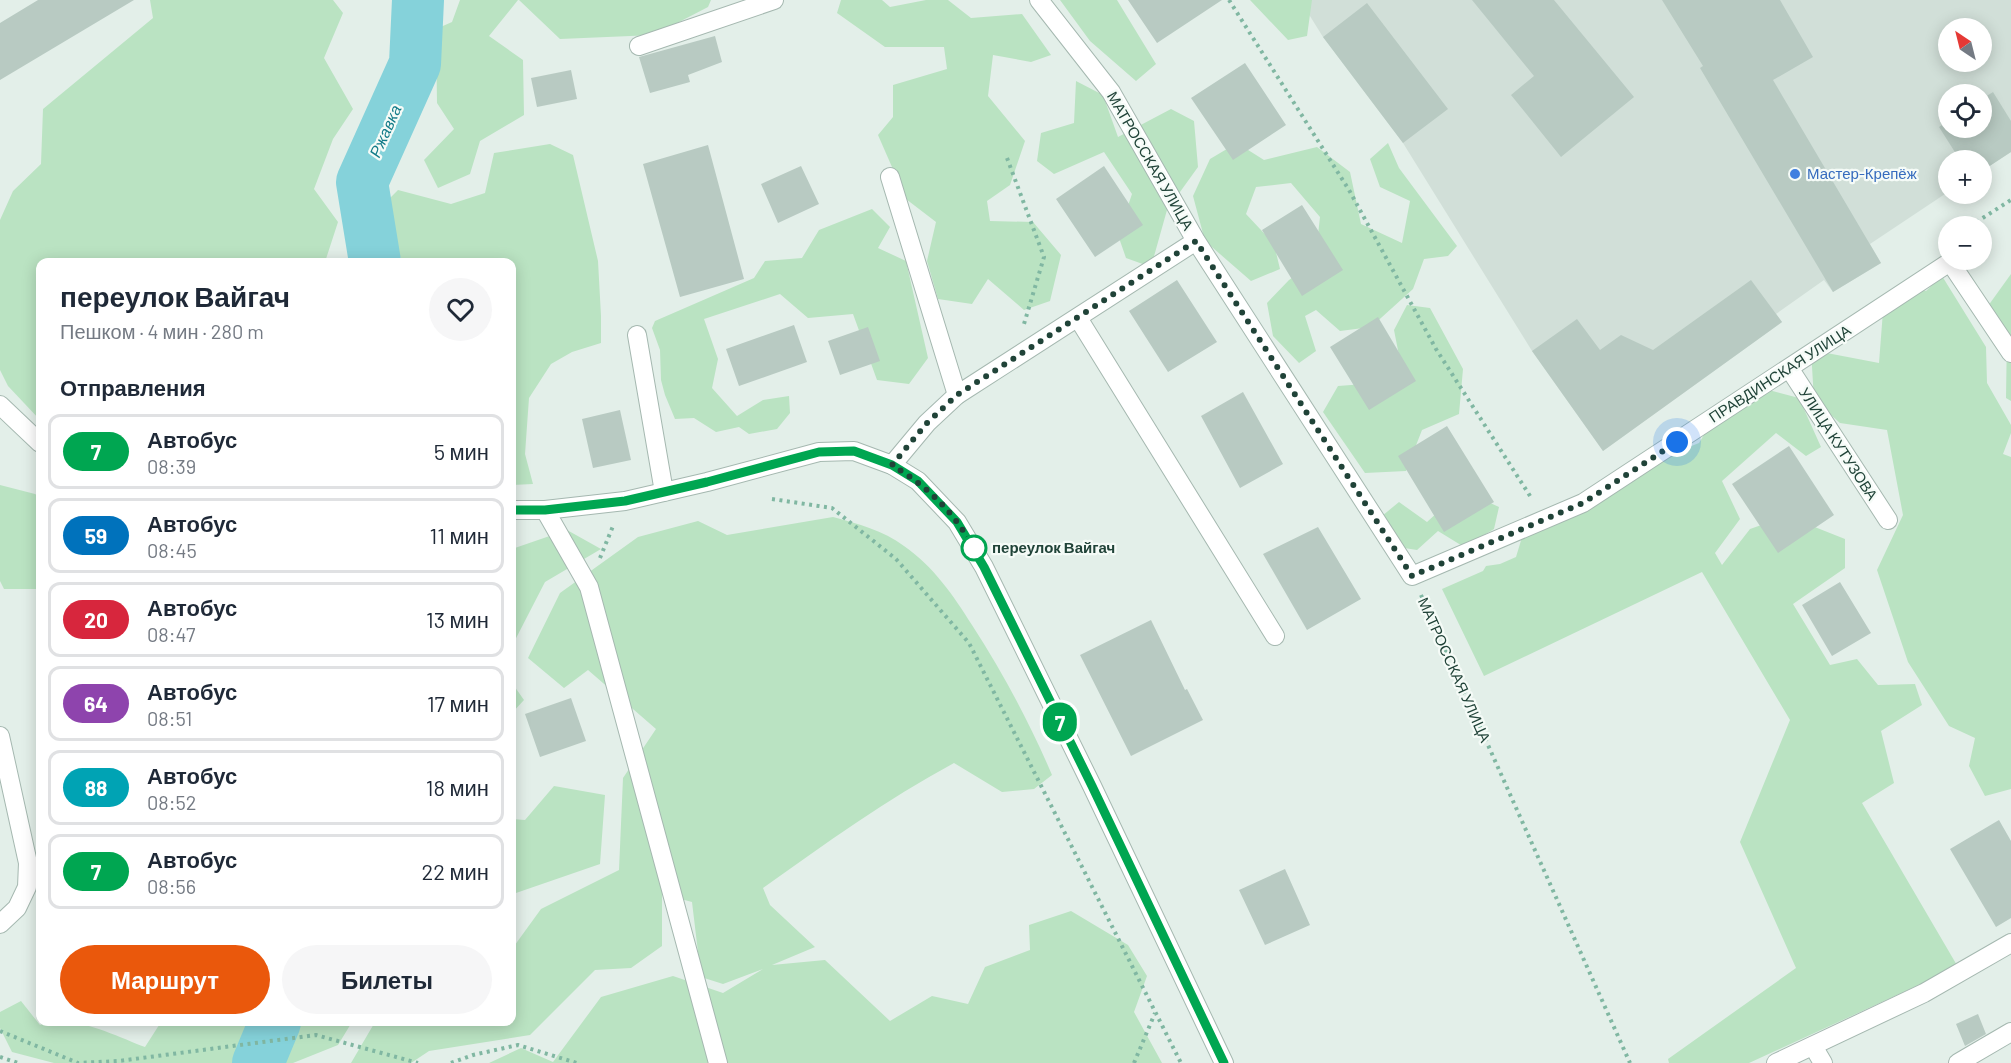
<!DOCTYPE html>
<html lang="ru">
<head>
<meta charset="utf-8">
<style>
  :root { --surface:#fff; --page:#f6f6f7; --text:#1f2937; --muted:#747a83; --line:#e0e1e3; --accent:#ea580c }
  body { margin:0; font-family:Barlow,sans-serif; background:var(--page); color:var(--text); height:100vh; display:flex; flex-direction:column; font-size:22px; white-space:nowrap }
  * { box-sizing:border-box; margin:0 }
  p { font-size:20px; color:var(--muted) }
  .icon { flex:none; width:33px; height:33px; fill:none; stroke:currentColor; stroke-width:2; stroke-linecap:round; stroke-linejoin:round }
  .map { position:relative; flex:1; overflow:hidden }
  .panel { position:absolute; left:36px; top:258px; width:480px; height:768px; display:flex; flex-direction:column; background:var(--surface); border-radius:12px; box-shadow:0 3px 15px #0003 }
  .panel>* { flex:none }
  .badge { padding:0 12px; border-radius:20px; font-size:21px; line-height:39px }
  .needle { width:39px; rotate:325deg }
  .tools { position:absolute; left:1938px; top:18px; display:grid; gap:12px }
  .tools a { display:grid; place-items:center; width:54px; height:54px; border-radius:50%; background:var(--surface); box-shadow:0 3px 15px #0003; font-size:30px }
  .you { position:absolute; width:30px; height:30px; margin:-15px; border:4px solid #fff; border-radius:50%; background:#1a73e8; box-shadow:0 0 0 9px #1a73e833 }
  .map>.badge { position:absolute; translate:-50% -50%; box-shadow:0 0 0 3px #fff }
  h2 { padding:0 24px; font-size:22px; line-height:54px }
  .round { display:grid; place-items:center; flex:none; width:63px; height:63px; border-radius:32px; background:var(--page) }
  .head { display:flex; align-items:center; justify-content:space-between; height:102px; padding:0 24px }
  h1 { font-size:28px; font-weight:800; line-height:45px }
  .primary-button { display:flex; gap:12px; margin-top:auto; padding:12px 24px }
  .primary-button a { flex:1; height:69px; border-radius:36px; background:var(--accent); color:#fff; font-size:24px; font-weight:800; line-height:69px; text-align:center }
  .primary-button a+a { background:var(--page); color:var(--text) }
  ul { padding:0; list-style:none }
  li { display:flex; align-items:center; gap:18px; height:75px; margin:0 12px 9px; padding:0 12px; border:3px solid var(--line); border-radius:12px }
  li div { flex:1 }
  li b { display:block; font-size:22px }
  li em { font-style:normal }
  li .badge { min-width:66px; font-weight:700; text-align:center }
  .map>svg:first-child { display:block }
  .built { fill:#d1dfd8; fill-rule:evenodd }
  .green { fill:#bae3c2 }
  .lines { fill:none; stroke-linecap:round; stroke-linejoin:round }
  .river { stroke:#85d2da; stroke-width:52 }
  .building { fill:#b8cac2 }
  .service-casing { stroke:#a5b8b0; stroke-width:20 }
  .minor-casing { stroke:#a5b8b0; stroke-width:20 }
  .tertiary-casing { stroke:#a5b8b0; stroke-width:20 }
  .path { stroke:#80b7a2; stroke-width:4; stroke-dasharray:3 4.5; stroke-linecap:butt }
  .service { stroke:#fff; stroke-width:18 }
  .minor { stroke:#fff; stroke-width:18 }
  .tertiary { stroke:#fff; stroke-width:18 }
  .line-casing { stroke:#fff; stroke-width:14 }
  .line { stroke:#00a651; stroke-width:9 }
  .walk { stroke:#204338; stroke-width:6; stroke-dasharray:0 10.8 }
  .shop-dot { fill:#3f7fe0; stroke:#f5fbf7; stroke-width:2 }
  .stop-dot { fill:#fff; stroke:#00a651; stroke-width:3 }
  .labels { text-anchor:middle; stroke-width:4.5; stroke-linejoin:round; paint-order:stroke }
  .street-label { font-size:15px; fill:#204338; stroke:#f5fbf7 }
  .shop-label { font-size:15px; fill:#366cbe; stroke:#f5fbf7; text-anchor:start }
  .stop-label { font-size:15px; font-weight:bold; fill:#204338; stroke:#f5fbf7; text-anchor:start }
  .water-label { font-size:16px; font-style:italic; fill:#127b88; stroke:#f5fbf7 }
</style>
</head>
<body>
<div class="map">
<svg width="2011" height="1063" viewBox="0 0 2011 1063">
  <rect width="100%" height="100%" fill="#e3efe9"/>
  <path class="built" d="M 1300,0 L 2011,0 L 2011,152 L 1982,171 L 1982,160 L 1948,160 L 1948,192 L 1870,244 L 1881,263 L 1833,292 L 1824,280 L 1776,314 L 1782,322 L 1603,451 L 1532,351 L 1403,143 L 1323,37 ZM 1948,28 L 1982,28 L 1982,62 L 1948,62 ZM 1948,94 L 1982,94 L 1982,128 L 1948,128 Z"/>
  <path class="green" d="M 150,0 L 333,0 L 343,13 L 324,58 L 353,109 L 333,139 L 314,189 L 338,222 L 325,262 L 40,262 L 40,420 L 8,386 L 0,370 L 0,220 L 13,191 L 41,164 L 43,109 L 153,18 Z
    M 460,0 L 518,0 L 489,36 L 523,60 L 524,115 L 480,141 L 470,174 L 438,188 L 424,160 L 454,129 L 437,103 L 436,29 L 452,22 Z
    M 519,0 L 711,0 L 708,7 L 654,35 L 560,39 Z
    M 841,0 L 882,0 L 890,7 L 926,0 L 948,0 L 971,18 L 1022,14 L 1051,55 L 1031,62 L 993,55 L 988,96 L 1025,141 L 1010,185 L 987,201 L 990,221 L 1033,222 L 1061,255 L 1050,301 L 1024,310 L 988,279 L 972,304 L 938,299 L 927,261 L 936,222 L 906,199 L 878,135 L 893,117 L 893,85 L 947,69 L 944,47 L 885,47 L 837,13 Z
    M 1060,0 L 1117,0 L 1156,64 L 1136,81 L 1090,41 Z
    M 1250,0 L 1312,0 L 1307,36 L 1288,40 Z
    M 1076,81 L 1103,95 L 1118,137 L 1171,109 L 1194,121 L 1198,167 L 1167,210 L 1151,267 L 1126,258 L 1118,235 L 1132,194 L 1104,152 L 1054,174 L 1037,161 L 1041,133 L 1074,123 Z
    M 1237,143 L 1264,160 L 1317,147 L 1350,172 L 1361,224 L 1402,243 L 1410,201 L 1380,187 L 1370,159 L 1388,143 L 1399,168 L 1457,246 L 1448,256 L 1424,259 L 1413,289 L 1371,327 L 1340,331 L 1316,310 L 1305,316 L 1316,351 L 1299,363 L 1273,336 L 1267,303 L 1289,280 L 1315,262 L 1320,217 L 1291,183 L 1256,187 L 1246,214 L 1274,244 L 1280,269 L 1251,281 L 1205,241 L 1193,196 L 1210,159 Z
    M 550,144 L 573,155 L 598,261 L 601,316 L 601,343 L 572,352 L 551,364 L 529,398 L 525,454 L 533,484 L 512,485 L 512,262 L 402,262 L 383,205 L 398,190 L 451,204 L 485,193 L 494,153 Z
    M 872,209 L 890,227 L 878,248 L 906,261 L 928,358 L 909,384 L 877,380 L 853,314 L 808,318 L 780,294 L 704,319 L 718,359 L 712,388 L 737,416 L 763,400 L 789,396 L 790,413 L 777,429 L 749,434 L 739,427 L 716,432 L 694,418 L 675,419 L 665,395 L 661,380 L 660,350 L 652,328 L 655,321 L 754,278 L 765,261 L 802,258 L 819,230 Z
    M 2011,274 L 2011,401 L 2006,398 L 2007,332 L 1988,306 Z
    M 1942,276 L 1986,347 L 1987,383 L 2011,425 L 2011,433 L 2003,454 L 2011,457 L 2011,789 L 1985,796 L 1969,766 L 1975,738 L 1949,726 L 1908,662 L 1877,570 L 1903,515 L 1887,430 L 1840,423 L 1814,400 L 1811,350 L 1879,363 L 1884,298 L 1903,283 L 1926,291 Z
    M 1407,305 L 1430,308 L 1463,369 L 1459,414 L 1422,430 L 1406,471 L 1365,473 L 1323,412 L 1338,386 L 1404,381 L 1394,330 Z
    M 1765,389 L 1799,398 L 1821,447 L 1806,456 L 1776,433 L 1722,481 L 1740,519 L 1715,553 L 1722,565 L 1750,529 L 1787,516 L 1845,539 L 1845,568 L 1793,604 L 1830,665 L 1857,659 L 1878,685 L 1915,684 L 1922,705 L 1881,731 L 1894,783 L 1862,803 L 1958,967 L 1749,1063 L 1669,1063 L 1668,1059 L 1796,968 L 1740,842 L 1790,720 L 1702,572 L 1484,676 L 1442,589 L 1483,571 L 1486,566 L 1500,564 L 1516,557 L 1523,534 L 1651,462 L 1699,443 L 1722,405 Z
    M 0,485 L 35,494 L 40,497 L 40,589 L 4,589 L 0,581 Z
    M 1462,490 L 1499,507 L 1494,529 L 1464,547 L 1438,531 L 1417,550 L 1398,547 L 1382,516 L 1399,502 L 1427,522 Z
    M 833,517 C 858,524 883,530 904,546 C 934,567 953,595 972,625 C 1003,673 1030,723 1052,775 L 1034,789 L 1002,792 L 954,763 C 887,799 825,844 763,888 L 770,905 L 815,947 L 772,965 L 825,960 L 890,1021 L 932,996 L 968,1004 L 985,967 L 1030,950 L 1029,925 L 1071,911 L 1128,945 L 1147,976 L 1134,1012 L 1162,1063 L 489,1063 L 521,1048 L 553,1062 L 601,997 L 673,976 L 723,993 L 763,969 L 723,984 L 701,977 L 692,902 L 662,894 L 662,946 L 631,968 L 595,970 L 530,1035 L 429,1051 L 411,1063 L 351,1063 L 375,1022 L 512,1022 L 512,949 L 541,909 L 619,870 L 623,778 L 656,729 L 588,670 L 564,688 L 528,658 L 560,593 L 638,537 L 698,521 L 727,535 Z
    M 567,530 L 601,549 L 545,582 L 512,646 L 512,549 Z
    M 512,683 L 524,700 L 512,713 Z
    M 554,786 L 605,795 L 600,864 L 516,893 L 512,899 L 512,819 L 525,820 Z
    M 21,1001 L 40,1025 C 68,1011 118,1037 145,1047 L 161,1022 L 352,1022 L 338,1045 L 293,1063 L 54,1063 L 12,1052 L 0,1028 L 0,1012 Z"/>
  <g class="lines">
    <path class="river" d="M 375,262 L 362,182 L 415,64 L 418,0
      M 258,1063 L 275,1022"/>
  </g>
  <path class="building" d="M 38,0 L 134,0 L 0,80 L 0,23 Z
    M 1128,0 L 1222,0 L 1157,43 Z
    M 1472,0 L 1554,0 L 1634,97 L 1561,157 L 1511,95 L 1534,76 Z
    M 1662,0 L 1780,0 L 1813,57 L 1773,80 L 1881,263 L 1833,292 L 1700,68 L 1703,66 Z
    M 1367,3 L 1448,109 L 1403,143 L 1323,37 Z
    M 715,36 L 722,62 L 688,75 L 690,82 L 650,93 L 639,57 Z
    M 1245,63 L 1286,125 L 1233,160 L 1191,98 Z
    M 571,70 L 577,99 L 537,107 L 531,78 Z
    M 1993,92 L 2011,121 L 2011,152 L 1982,171 L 1982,160 L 1960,160 L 1939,127 L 1948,121 L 1948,128 L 1982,128 L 1982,99 Z
    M 708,145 L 744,279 L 680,297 L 643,164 Z
    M 801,166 L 819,204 L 778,223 L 761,184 Z
    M 1104,166 L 1143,225 L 1095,257 L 1056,199 Z
    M 1302,205 L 1343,270 L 1302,296 L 1262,230 Z
    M 1177,280 L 1217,342 L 1168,372 L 1129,311 Z
    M 1751,280 L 1782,322 L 1603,451 L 1532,351 L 1577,319 L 1600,350 L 1621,335 L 1653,350 Z
    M 1378,317 L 1416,381 L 1369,410 L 1330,347 Z
    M 794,325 L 807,362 L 739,386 L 726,349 Z
    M 868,327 L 880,361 L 840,375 L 828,341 Z
    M 1243,392 L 1283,464 L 1240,488 L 1201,416 Z
    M 620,410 L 631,460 L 593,468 L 582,419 Z
    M 1447,426 L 1494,502 L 1444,532 L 1398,456 Z
    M 1789,446 L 1834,515 L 1778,553 L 1732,484 Z
    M 1318,527 L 1361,599 L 1307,630 L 1263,554 Z
    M 1840,582 L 1871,633 L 1832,656 L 1802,605 Z
    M 1151,620 L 1185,690 L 1187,689 L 1203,720 L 1131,756 L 1080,655 Z
    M 571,698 L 586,741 L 540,757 L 525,714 Z
    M 1999,820 L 2011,841 L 2011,918 L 1996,927 L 1950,849 Z
    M 1285,869 L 1310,925 L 1265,945 L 1239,890 Z
    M 1978,1014 L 1986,1034 L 1965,1046 L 1956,1024 Z"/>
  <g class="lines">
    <g class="service-casing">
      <path id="service" d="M 639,46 L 774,0
        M 890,177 L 957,395
        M 1078,318 L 1275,636
        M 637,335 L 664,492
        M 545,510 L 589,587 L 718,1063
        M 1813,1046 L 1823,1063
        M 1958,1063 L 2011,1032"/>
    </g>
    <g class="minor-casing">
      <path id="minor" d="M 1039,0 L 1111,92 L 1196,241 L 1412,576 L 1583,503 L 1950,262 L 2011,353
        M 1789,368 L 1888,520
        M 892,465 L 927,423 L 957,395 L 1196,241
        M 1776,1063 L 1924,993 L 2011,943"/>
    </g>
    <g class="tertiary-casing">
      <path id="tertiary" d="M 0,405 L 40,443
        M 512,510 L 545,510 L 625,501 L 707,482 L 819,452 L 854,451 L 892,465 L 918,481 L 957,522 L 984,567 L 1092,786 L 1224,1063
        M 0,736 L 28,863 L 27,887 L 17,908 L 0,924"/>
    </g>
    <path class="path" d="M 1229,0 L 1349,190 L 1436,349 L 1532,499
      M 1007,158 L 1044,257 L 1024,324
      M 1970,226 L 2011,200
      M 772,499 L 832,508 L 896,559 L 969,643 L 1181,1063
      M 600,558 L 613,526
      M 1421,595 L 1630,1063
      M 0,1031 L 78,1063 L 119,1061 L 316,1035 L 418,1063
      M 0,1057 L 18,1063
      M 451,1063 L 473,1055 L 518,1045 L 577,1063
      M 1134,1063 L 1155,1013"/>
    <use href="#service" class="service"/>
    <use href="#minor" class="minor"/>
    <use href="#tertiary" class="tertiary"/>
  </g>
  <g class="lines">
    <g class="line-casing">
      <path id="line" d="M 512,510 L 545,510 L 625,501 L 707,482 L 819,452 L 854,451 L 892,465 L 918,481 L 957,522 L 984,567 L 1092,786 L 1224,1063"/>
    </g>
    <use href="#line" class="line"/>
    <path class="walk" d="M 974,548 C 953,511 928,487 892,465 L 927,423 L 957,395 L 1196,241 L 1412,576 L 1583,503 L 1677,442"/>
  </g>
  <circle class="shop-dot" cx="1795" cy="174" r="6"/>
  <circle class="stop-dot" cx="974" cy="548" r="12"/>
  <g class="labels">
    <g class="street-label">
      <text transform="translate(1150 161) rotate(60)" y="5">МАТРОССКАЯ УЛИЦА</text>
      <text transform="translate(1780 374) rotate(-33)" y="5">ПРАВДИНСКАЯ УЛИЦА</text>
      <text transform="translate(1838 444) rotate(57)" y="5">УЛИЦА КУТУЗОВА</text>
      <text transform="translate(1454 670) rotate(66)" y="5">МАТРОССКАЯ УЛИЦА</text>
    </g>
    <g class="shop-label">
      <text x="1807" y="179">Мастер-Крепёж</text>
    </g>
    <g class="stop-label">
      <text x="992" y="553">переулок Вайгач</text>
    </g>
    <g class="water-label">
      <text transform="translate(385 131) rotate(-66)" y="6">Ржавка</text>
    </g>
  </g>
</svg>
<div class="tools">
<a><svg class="needle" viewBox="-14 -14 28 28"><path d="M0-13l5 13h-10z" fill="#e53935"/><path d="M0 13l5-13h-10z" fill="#747a83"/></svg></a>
<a><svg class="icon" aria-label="locate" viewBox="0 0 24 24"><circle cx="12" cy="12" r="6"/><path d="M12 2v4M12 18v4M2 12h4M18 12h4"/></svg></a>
<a>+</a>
<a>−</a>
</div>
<div class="you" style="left:1677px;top:442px"></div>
<b class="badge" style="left:1060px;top:722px;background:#00a651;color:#fff">7</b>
<section class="panel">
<div class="head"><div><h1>переулок Вайгач</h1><p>Пешком · 4 мин · 280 m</p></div><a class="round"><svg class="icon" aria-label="heart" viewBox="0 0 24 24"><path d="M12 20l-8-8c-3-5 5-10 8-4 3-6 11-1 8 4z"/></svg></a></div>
<h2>Отправления</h2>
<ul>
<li><span class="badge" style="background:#00a651;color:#fff">7</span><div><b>Автобус</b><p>08:39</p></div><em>5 мин</em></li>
<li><span class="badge" style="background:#0072bc;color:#fff">59</span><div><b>Автобус</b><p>08:45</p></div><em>11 мин</em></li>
<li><span class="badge" style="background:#d7263d;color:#fff">20</span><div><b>Автобус</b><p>08:47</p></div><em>13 мин</em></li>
<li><span class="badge" style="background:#8e44ad;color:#fff">64</span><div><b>Автобус</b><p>08:51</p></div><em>17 мин</em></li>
<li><span class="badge" style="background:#00a3b4;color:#fff">88</span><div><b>Автобус</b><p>08:52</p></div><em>18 мин</em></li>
<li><span class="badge" style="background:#00a651;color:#fff">7</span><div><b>Автобус</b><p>08:56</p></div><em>22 мин</em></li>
</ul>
<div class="primary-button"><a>Маршрут</a><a>Билеты</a></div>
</section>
</div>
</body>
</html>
